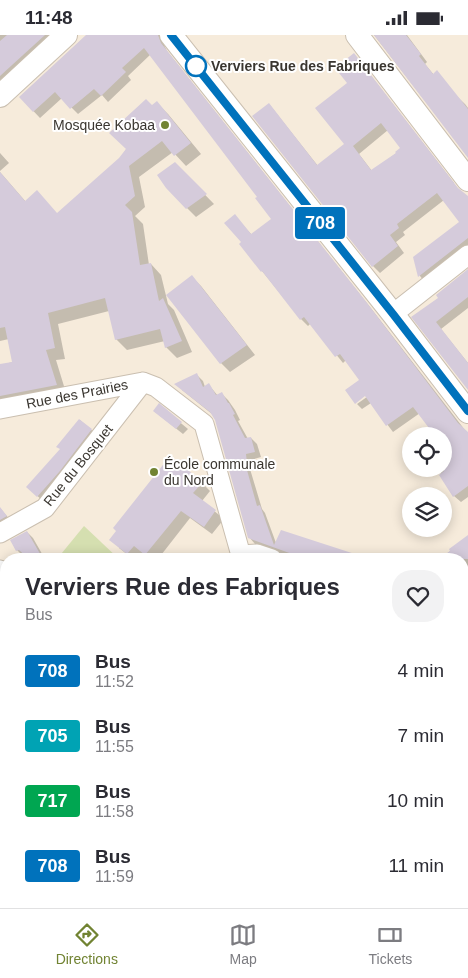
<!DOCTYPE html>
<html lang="en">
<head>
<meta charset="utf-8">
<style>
  :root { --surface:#fff; --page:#f2f2f3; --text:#2b2b33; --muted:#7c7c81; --line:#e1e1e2; --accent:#718332 }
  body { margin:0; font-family:Arial,sans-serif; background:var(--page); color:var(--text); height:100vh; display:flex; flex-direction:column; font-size:19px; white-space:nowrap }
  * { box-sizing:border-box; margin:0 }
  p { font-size:16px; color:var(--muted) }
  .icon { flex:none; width:28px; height:28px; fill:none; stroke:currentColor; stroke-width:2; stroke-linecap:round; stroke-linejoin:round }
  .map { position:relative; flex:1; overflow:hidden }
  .details { position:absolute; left:0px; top:518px; width:469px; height:356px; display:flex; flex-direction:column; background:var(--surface); border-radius:20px 20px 0 0; box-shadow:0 2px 12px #0003 }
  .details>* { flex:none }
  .badge { padding:0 10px; border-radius:4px; font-size:18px; line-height:32px }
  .buttons { position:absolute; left:402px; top:392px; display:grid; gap:10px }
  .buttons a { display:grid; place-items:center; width:50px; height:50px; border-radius:50%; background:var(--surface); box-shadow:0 2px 12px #0003; font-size:25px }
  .map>.badge { position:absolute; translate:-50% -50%; box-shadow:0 0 0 2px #fff }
  .round { display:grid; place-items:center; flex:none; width:52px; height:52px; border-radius:20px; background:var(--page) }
  .head { display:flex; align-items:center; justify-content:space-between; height:85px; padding:0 25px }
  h1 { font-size:24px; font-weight:700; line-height:38px }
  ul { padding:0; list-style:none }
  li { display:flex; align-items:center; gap:15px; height:65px; padding:0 25px }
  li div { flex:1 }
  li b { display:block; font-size:19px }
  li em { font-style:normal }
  li .badge { min-width:55px; font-weight:700; text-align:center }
  .status { display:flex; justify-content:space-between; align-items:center; height:35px; padding:0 25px; background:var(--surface); direction:ltr }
  .status svg { height:14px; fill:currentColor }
  .menu { display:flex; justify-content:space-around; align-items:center; height:70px; border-top:1px solid var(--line); background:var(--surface); font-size:14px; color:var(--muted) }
  .menu a { display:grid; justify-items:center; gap:2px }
  .menu .active { color:var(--accent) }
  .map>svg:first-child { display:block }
  .green { fill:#d5dfb0 }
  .shadow { fill:#0003; fill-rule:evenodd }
  .building { fill:#d5cbdb; fill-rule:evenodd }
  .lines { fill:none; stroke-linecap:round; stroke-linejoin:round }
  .minor-casing { stroke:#cabfb0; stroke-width:21 }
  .tertiary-casing { stroke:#cabfb0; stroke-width:24 }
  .minor { stroke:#fff; stroke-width:19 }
  .tertiary { stroke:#fff; stroke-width:22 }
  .line-casing { stroke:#fff; stroke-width:11 }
  .line { stroke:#0072bc; stroke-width:8 }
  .stop-dot { fill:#fff; stroke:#0072bc; stroke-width:2.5 }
  .poi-dot { fill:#718332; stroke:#fff; stroke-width:2 }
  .labels { text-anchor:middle; stroke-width:4; stroke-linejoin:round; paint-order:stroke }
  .stop-label { font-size:14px; font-weight:bold; fill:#3a3630; stroke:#fff; text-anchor:start }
  .poi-label { font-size:14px; fill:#3a3630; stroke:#fff; text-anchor:end }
  .street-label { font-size:14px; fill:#3a3630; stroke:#fff }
</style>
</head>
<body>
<div class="status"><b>11:48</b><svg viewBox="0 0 49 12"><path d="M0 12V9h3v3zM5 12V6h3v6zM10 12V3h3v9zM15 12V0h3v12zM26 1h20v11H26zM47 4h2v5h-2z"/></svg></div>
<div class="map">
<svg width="468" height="873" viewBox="0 0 468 873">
  <rect width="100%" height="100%" fill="#f6ebdb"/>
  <path class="green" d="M 84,491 L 119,524 L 57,524 Z"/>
  <path class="shadow" d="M 0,0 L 59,0 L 0,53 Z
    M 87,0 L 160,0 L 165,5 L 164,10 L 167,16 L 370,272 L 468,399 L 468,462 L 461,467 L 454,461 L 438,434 L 444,434 L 444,401 L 428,401 L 434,397 L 420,378 L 393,397 L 371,368 L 362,374 L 357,369 L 371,359 L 346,325 L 343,328 L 311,288 L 308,291 L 301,284 L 262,236 L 243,207 L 241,188 L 252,200 L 273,184 L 258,162 L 151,19 L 128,41 L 131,45 L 108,67 L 102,60 L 78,79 L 62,63 L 40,83 L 20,62 Z
    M 374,0 L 407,0 L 427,27 L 425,29 L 434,40 L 465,69 L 468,73 L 468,121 Z
    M 354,19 L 454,148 L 444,165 L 403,197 L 405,200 L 396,207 L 404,218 L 380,238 L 373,231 L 269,69 L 318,131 L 346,110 L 349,49 ZM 388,95 L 402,114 L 372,136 L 359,119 Z
    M 157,68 L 168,79 L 201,119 L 186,131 L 173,117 L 139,142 L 145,172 L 135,181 L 143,189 L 149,230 L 151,229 L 161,240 L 168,269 L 174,275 L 192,317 L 177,323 L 166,312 L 165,306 L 127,315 L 116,304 L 109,276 L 58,289 L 65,324 L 56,325 L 67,361 L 0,374 L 0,330 L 13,327 L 9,304 L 0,306 L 0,137 L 26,167 L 58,179 L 120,124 L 152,72 Z
    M 0,118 L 9,128 L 0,136 Z
    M 175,129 L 214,169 L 196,182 L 167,153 Z
    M 468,162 L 468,213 L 425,247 L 420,241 L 414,223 L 461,187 Z
    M 468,235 L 468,273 L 441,294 L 468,328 L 468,353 L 413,282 L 439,263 Z
    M 192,242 L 201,251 L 255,320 L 230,337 L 221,328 Z
    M 197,340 L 203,346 L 205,352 L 209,350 L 218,361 L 222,359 L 228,365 L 235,375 L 240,385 L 238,386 L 248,404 L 251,403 L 257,409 L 261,422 L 251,425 L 253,433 L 250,434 L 262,474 L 265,478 L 276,508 L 358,524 L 284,524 L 283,519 L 255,509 L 249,502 L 216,385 L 212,379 L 182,355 Z
    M 159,370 L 188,394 L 183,399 L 154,376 Z
    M 80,385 L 97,400 L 43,466 L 33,457 Z
    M 202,448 L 210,456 L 202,466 L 224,484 L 212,499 L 190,483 L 158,524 L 149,524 L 143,518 L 138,524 L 133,524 L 119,513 L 118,496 Z
    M 0,473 L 11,486 L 0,492 Z
    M 27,497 L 33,503 L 45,524 L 30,524 L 26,520 L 23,521 L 17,515 Z
    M 468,502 L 468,542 L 467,540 L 462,544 L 462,524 L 440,524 Z
    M 0,553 L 6,559 L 6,597 L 0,610 Z
    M 468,566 L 468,589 L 462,593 L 462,570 Z
    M 462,625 L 468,631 L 468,633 L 462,640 Z
    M 462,706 L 468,712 L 468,823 L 462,825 Z
    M 6,767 L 6,815 L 0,824 L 0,771 L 2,772 Z
    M 468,839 L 468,865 L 462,860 L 462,845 Z
    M 0,840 L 6,841 L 6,866 L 0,865 Z
    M 47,868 L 127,868 L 149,873 L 61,873 L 49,870 Z
    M 252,868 L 282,868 L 280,873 L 261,873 Z
    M 305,868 L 327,868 L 328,873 L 306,873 Z
    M 359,868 L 393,868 L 395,873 L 361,873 Z
    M 423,868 L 441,868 L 437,873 L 426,873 Z"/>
  <path class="building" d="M 7,0 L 45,0 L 0,41 L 0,6 Z
    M 86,0 L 158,0 L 161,8 L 364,264 L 458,388 L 468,397 L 468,451 L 453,462 L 439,440 L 444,436 L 444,401 L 435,401 L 413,372 L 386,391 L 365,361 L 355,369 L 345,355 L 359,345 L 340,319 L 335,322 L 304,282 L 300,285 L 262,236 L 261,237 L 239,209 L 241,207 L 224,188 L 235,179 L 251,199 L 271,184 L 255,163 L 257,162 L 144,13 L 122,33 L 126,37 L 101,61 L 94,54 L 70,74 L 55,57 L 33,77 L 19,62 Z
    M 374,0 L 406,0 L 421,19 L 419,21 L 433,39 L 437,35 L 468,74 L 468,123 Z
    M 354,18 L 458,153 L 468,161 L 468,203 L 418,242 L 413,222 L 459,187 L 437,158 L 397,189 L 399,193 L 390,200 L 398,211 L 372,232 L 252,81 L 269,68 L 317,130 L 344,109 L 315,73 L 347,48 L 335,33 ZM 381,88 L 400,113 L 395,117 L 396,118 L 371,135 L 353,111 Z
    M 146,64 L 152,70 L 157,66 L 191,108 L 174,121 L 162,106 L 129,131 L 135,161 L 125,170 L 132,177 L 140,230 L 151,228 L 159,266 L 163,263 L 182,306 L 165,313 L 160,294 L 115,305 L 105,263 L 48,278 L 55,313 L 46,315 L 57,350 L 0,361 L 0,329 L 12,327 L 5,292 L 0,293 L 0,137 L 25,166 L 37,155 L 57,178 L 119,123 L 126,114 L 109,98 Z
    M 175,127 L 207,159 L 186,174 L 166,153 L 157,140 Z
    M 468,234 L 468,262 L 436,287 L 468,328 L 468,355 L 411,282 L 438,263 L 436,260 Z
    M 192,240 L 247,310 L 220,329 L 166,260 Z
    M 197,338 L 203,352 L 209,348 L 216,360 L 222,357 L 228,368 L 229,368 L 235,379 L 233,380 L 245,403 L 251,402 L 255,417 L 246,419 L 247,428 L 245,428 L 257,471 L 260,470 L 274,510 L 281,495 L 361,521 L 360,524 L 306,524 L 248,503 L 215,385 L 210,377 L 174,349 Z
    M 159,368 L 182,387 L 176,394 L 153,376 Z
    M 79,384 L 92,394 L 60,436 L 37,462 L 26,452 L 60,414 L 56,412 Z
    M 170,421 L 203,447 L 193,458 L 216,475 L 204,492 L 181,476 L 145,520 L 134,511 L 127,519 L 109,505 L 116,496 L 113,493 Z
    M 0,472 L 7,481 L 0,485 Z
    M 27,496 L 43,524 L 29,524 L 19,515 L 16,516 L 10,505 Z
    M 468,500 L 468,524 L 439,524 L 450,516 L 449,514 Z"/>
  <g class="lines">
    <g class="minor-casing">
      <path id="minor" d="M 393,279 L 468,220
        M 0,374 L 143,347 L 156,352 L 204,389 L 242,524
        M 0,498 L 45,473 L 143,347
        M 241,520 L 257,519 L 272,524
        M 0,535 L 6,542
        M 462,660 L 468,665
        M 181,868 L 205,873
        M 335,868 L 336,873"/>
    </g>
    <g class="tertiary-casing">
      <path id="tertiary" d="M 171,0 L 393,279 L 468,377
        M 357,0 L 468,145
        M 0,61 L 66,0"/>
    </g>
    <use href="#minor" class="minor"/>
    <use href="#tertiary" class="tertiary"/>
  </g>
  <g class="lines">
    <g class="line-casing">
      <path id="line" d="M 171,0 L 393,279 L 468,376"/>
    </g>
    <use href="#line" class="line"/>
  </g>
  <circle class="stop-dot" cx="196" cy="31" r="10"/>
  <g class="poi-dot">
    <circle cx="165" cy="90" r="5"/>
    <circle cx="154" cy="437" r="5"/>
  </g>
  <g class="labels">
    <g class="stop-label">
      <text x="211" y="36">Verviers Rue des Fabriques</text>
    </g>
    <g class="poi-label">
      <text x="155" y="95">Mosquée Kobaa</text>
      <text x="164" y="434" text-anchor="start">École communale<tspan x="164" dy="16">du Nord</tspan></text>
    </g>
    <g class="street-label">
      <text transform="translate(77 359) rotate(-11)" y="5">Rue des Prairies</text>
      <text transform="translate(78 430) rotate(-51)" y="5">Rue du Bosquet</text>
    </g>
  </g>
</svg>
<div class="buttons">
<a><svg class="icon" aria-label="locate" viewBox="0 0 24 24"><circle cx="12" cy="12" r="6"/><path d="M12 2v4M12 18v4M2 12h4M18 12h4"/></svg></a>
<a><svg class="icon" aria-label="layers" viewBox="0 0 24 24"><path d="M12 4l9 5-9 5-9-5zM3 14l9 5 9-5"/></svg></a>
</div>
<b class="badge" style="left:320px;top:188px;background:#0072bc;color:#fff">708</b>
<section class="details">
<div class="head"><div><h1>Verviers Rue des Fabriques</h1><p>Bus</p></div><a class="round"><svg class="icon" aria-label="heart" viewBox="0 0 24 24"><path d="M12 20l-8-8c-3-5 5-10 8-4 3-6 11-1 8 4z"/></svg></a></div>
<ul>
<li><span class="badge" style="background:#0072bc;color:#fff">708</span><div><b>Bus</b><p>11:52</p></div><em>4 min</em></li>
<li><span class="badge" style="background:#00a3b4;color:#fff">705</span><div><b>Bus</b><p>11:55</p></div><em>7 min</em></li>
<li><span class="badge" style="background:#00a651;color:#fff">717</span><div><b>Bus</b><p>11:58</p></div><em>10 min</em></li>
<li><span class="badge" style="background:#0072bc;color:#fff">708</span><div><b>Bus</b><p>11:59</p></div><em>11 min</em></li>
</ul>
</section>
</div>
<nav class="menu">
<a class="active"><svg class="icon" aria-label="directions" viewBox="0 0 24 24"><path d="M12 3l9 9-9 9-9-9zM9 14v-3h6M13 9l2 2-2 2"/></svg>Directions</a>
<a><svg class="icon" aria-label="map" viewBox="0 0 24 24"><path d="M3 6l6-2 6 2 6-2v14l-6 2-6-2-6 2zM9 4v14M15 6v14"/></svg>Map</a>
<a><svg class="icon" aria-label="tickets" viewBox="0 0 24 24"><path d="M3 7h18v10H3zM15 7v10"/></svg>Tickets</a>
</nav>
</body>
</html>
